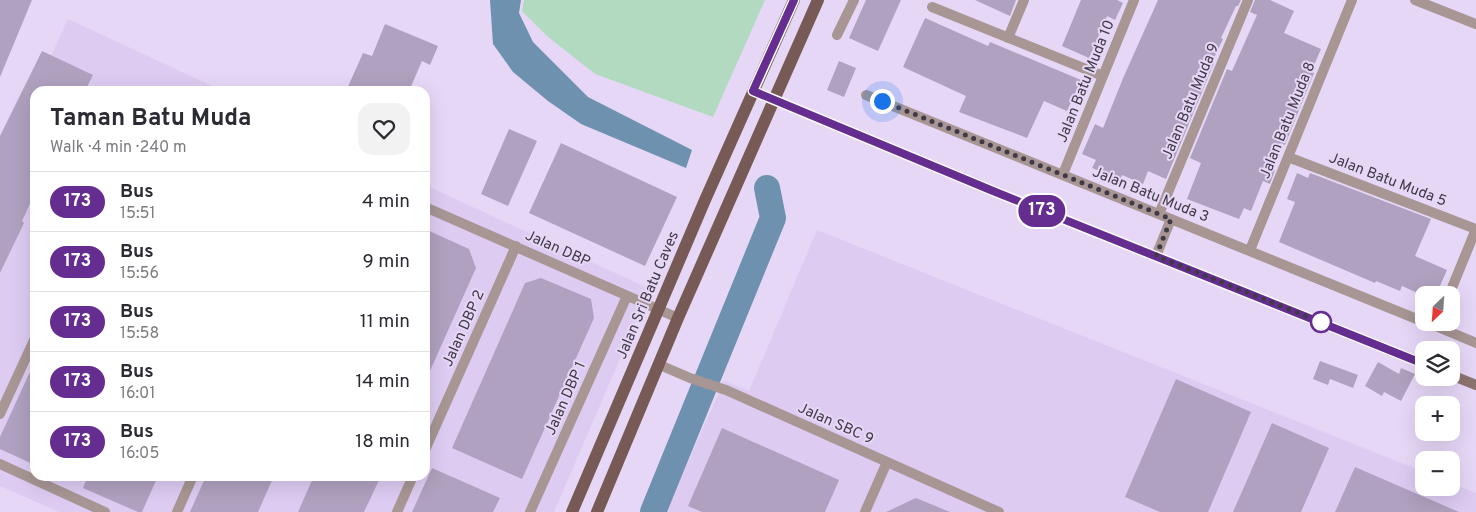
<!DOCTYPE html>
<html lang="en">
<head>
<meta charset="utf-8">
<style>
  :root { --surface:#fff; --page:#f2f2f3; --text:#2b2b33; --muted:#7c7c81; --line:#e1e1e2 }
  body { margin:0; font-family:Overpass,sans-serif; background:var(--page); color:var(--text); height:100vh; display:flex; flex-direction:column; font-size:19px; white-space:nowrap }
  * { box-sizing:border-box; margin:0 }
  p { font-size:16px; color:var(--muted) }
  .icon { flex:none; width:28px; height:28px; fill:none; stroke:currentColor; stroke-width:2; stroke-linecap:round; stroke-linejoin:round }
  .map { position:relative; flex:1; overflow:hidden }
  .drawer { position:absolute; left:30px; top:86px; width:400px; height:395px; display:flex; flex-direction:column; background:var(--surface); border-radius:15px; box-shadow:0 5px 20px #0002 }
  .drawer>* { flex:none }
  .badge { padding:0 10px; border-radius:16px; font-size:18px; line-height:32px }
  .needle { width:32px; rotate:205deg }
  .buttons { position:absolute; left:1415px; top:286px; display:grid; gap:10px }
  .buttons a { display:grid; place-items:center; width:45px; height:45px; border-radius:10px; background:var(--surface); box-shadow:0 5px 20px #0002; font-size:25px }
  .you { position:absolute; width:25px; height:25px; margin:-12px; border:4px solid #fff; border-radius:50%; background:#1a73e8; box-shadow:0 0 0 8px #1a73e833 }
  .map>.badge { position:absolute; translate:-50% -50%; box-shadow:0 0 0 2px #fff }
  .round { display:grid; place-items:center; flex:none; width:52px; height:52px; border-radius:15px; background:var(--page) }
  .headline { display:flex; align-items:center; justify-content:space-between; height:85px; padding:0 20px }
  h1 { font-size:24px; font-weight:700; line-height:38px }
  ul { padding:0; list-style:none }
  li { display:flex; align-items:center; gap:15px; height:60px; padding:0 20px; border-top:1px solid var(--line) }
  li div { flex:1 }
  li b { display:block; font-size:19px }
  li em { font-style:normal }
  li .badge { min-width:55px; font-weight:700; text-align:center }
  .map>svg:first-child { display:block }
  .built { fill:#ddcbf2 }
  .green { fill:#b1dac1 }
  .water { fill:#6e91b0 }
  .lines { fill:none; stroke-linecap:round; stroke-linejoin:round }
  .river { stroke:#6e91b0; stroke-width:26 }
  .building { fill:#afa1bf }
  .street { stroke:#a79693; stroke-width:10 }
  .secondary { stroke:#8b736e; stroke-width:10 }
  .primary { stroke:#775a55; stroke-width:12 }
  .line-casing { stroke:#fff; stroke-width:11 }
  .line { stroke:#662d91; stroke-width:8 }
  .walk { stroke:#403a47; stroke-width:5; stroke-dasharray:0 9 }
  .stop-dot { fill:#fff; stroke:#662d91; stroke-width:2.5 }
  .labels { text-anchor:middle; stroke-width:4; stroke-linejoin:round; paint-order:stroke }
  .street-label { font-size:15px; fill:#403a47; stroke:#e6d7f7 }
</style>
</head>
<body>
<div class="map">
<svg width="1476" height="512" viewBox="0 0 1476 512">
  <rect width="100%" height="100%" fill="#e6d7f7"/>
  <path class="built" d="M 68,19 L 223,91 L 35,91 L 35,476 L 425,476 L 425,185 L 650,289 L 554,512 L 59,512 L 0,486 L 0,167 Z
    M 817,230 L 1424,472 L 1424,488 L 1451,488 L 1451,483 L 1476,493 L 1476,512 L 666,512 L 724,381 L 749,391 Z"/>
  <path class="green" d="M 524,0 L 765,0 L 713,117 L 595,74 L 547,36 L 522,11 Z"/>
  <path class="water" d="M 490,0 L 521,0 L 519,13 L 533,42 L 588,97 L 692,150 L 686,168 L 581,124 L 548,101 L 513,72 L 493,44 Z"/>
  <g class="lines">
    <path class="river" d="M 653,512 L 773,218 L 767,188"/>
  </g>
  <path class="building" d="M 0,0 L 32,0 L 0,77 Z
    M 866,0 L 901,0 L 878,51 L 849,38 Z
    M 975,0 L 1016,0 L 1010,16 Z
    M 1081,0 L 1117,0 L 1123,3 L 1115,20 L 1107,16 L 1089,58 L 1062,46 Z
    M 1158,0 L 1241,0 L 1238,6 L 1236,6 L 1221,38 L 1223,39 L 1212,62 L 1214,63 L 1166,179 L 1148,171 L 1143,184 L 1122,175 L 1120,180 L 1092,168 L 1096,160 L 1082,154 L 1095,124 L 1103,128 L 1124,76 Z
    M 1255,0 L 1270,0 L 1294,11 L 1284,33 L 1321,49 L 1311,72 L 1314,73 L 1285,145 L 1280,143 L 1269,168 L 1275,170 L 1270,184 L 1263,181 L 1251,211 L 1244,208 L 1239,219 L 1187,199 L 1201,163 L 1190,158 L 1227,69 L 1232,71 L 1257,15 L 1250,12 Z
    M 925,18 L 988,46 L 990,42 L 1081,80 L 1067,111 L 1044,101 L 1027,138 L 959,112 L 966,96 L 903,67 Z
    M 385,24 L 438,46 L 430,65 L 422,61 L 409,91 L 346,91 L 363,53 L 372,56 Z
    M 42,51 L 93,75 L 85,91 L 35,91 L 35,193 L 22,221 L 24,223 L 0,273 L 0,136 Z
    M 839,61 L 856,68 L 844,97 L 827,90 Z
    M 509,129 L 537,141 L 508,206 L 481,194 Z
    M 561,143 L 677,197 L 645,266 L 529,213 Z
    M 1297,173 L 1308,178 L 1310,173 L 1431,219 L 1415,256 L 1447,270 L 1436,295 L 1422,295 L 1402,286 L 1400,291 L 1376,281 L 1375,283 L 1279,242 L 1295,202 L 1287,199 Z
    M 425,229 L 469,249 L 476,268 L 425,382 Z
    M 541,278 L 591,299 L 594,318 L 522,479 L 452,448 L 525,283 Z
    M 35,361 L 35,465 L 0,449 L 0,437 Z
    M 1320,361 L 1358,375 L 1353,388 L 1330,379 L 1328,385 L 1313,379 Z
    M 1378,362 L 1399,374 L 1401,368 L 1415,374 L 1401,401 L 1384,392 L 1382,396 L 1365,386 Z
    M 1176,379 L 1251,412 L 1208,512 L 1160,512 L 1125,497 Z
    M 1272,423 L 1329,448 L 1301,512 L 1233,512 Z
    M 722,428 L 839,480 L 825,512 L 702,512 L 688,506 Z
    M 1355,467 L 1459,512 L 1335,512 Z
    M 432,468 L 500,498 L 493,512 L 412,512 Z
    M 88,476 L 158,476 L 142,512 L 138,512 L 83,488 Z
    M 206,476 L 274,476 L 258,512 L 190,512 Z
    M 314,476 L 381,476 L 364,512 L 298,512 Z
    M 916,498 L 950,512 L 886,512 Z"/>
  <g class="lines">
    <path class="street" d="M 1415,0 L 1476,24
      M 932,7 L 1103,76
      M 837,35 L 854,0
      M 1008,38 L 1024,0
      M 866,95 L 1424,322
      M 1288,157 L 1476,229
      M 1063,174 L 1134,0
      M 425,207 L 678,318
      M 1159,214 L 1248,0
      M 1250,250 L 1352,0
      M 1156,256 L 1171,219
      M 1449,295 L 1476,229
      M 1426,322 L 1476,343
      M 660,365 L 690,378 L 726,390 L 999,512
      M 0,414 L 35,338
      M 425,450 L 516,246
      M 0,464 L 105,512
      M 177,512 L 193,476
      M 397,512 L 413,476
      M 530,512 L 627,296
      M 865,512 L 887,462"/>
    <path class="secondary" d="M 753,91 L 993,191 L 1424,364
      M 1451,375 L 1476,385"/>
    <path class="primary" d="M 572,512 L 705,200 L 794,0
      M 597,512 L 678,318 L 818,0"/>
  </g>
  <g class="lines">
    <g class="line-casing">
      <path id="line" d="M 794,0 L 753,91 L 993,191 L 1424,364"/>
    </g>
    <use href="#line" class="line"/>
    <path class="walk" d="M 882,101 L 1171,219 L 1156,256 L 1321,322"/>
  </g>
  <circle class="stop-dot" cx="1321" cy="322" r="10"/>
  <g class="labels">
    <g class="street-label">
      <text transform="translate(1085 81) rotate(-68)" y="5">Jalan Batu Muda 10</text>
      <text transform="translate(1190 101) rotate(-67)" y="5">Jalan Batu Muda 9</text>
      <text transform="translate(1287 120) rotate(-68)" y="5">Jalan Batu Muda 8</text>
      <text transform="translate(1388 179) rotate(21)" y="5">Jalan Batu Muda 5</text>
      <text transform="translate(1151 194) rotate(22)" y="5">Jalan Batu Muda 3</text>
      <text transform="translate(558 248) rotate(24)" y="5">Jalan DBP</text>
      <text transform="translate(647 295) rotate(-67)" y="5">Jalan Sri Batu Caves</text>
      <text transform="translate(463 328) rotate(-66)" y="5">Jalan DBP 2</text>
      <text transform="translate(565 398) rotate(-66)" y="5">Jalan DBP 1</text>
      <text transform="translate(836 423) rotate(24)" y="5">Jalan SBC 9</text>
    </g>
  </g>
</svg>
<div class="buttons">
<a><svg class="needle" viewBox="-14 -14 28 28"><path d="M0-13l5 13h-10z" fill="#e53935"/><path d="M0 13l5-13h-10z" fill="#7c7c81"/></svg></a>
<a><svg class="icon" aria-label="layers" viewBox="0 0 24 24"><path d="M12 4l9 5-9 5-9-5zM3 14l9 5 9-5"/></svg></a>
<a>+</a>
<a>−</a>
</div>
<div class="you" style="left:882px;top:101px"></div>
<b class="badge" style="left:1042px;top:211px;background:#662d91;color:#fff">173</b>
<section class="drawer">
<div class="headline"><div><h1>Taman Batu Muda</h1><p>Walk · 4 min · 240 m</p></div><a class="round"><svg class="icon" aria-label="heart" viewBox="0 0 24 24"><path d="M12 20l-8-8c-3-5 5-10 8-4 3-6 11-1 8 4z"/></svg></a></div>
<ul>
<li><span class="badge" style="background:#662d91;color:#fff">173</span><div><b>Bus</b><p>15:51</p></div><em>4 min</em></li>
<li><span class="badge" style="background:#662d91;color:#fff">173</span><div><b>Bus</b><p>15:56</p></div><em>9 min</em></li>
<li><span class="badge" style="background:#662d91;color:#fff">173</span><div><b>Bus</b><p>15:58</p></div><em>11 min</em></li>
<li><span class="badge" style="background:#662d91;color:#fff">173</span><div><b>Bus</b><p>16:01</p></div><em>14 min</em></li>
<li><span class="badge" style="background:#662d91;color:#fff">173</span><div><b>Bus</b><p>16:05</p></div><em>18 min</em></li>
</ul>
</section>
</div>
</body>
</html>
